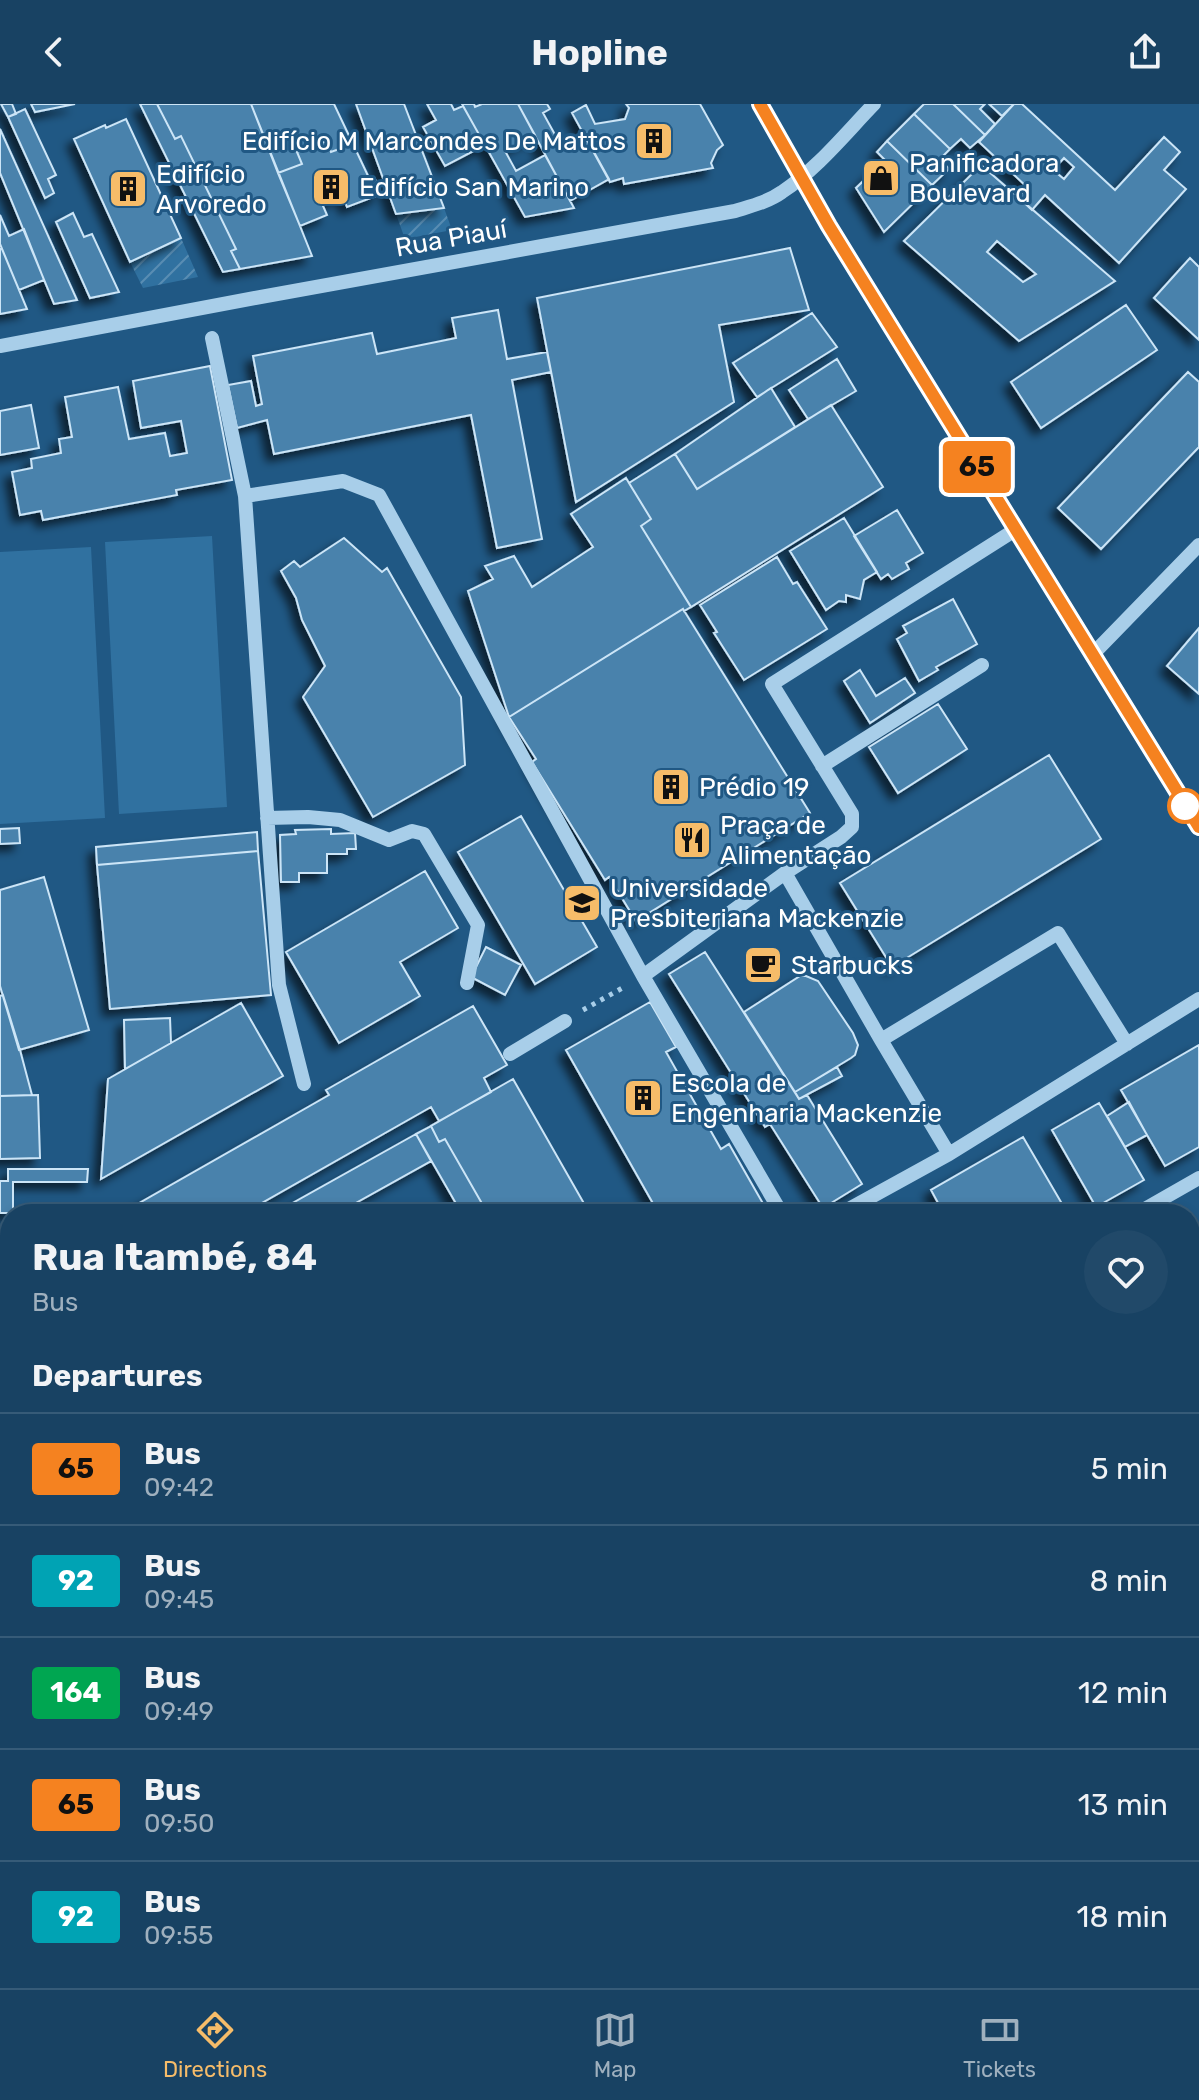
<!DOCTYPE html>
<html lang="en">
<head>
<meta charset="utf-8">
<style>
  :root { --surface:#184263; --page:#214969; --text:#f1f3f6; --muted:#9fb0be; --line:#365b78; --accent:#f6bc69 }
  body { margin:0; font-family:Rubik,sans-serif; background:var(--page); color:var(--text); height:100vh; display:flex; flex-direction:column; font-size:30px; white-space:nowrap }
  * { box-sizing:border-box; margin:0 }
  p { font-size:26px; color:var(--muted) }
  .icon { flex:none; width:44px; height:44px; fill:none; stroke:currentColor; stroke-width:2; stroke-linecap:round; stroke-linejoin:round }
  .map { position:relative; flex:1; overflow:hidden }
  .side { position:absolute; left:0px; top:1100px; width:1200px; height:784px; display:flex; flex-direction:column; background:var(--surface); border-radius:32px 32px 0 0; box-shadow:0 4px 12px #0003,0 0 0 2px var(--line) }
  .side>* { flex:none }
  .badge { padding:0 16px; border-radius:6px; font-size:28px; line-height:52px }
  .map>.badge { position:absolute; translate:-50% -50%; box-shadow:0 0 0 4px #fff }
  h2 { padding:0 32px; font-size:30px; line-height:72px }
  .round { display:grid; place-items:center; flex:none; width:84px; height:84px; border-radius:42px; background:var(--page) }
  .head { display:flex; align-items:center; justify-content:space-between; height:136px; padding:0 32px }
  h1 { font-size:38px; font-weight:700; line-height:60px }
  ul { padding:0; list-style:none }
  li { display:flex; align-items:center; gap:24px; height:112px; padding:0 32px; border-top:2px solid var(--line) }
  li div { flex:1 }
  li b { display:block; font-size:30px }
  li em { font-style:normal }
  li .badge { min-width:88px; font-weight:700; text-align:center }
  header { display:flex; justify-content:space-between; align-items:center; height:104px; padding:0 32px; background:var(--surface); font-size:36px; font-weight:700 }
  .menu { display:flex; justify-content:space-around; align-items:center; height:112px; border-top:2px solid var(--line); background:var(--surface); font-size:22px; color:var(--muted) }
  .menu a { display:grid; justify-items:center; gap:4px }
  .menu .selected { color:var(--accent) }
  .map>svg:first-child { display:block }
  .garden { fill:url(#garden-furrows) }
  .pitch { fill:#3071a0 }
  .building { fill:#4982ac; stroke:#cce5f7; stroke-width:2; fill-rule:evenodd; filter:url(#shadow) }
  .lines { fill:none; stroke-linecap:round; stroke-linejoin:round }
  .path { stroke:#a8cee9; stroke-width:5; stroke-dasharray:4 6; stroke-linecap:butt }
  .minor { stroke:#a8cee9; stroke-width:14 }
  .line-casing { stroke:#fff; stroke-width:18 }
  .line { stroke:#f58220; stroke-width:12 }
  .stop-dot { fill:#fff; stroke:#f58220; stroke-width:4 }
  .labels { text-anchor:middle; stroke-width:6; stroke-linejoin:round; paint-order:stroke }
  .poi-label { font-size:26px; fill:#fff; stroke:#205884; text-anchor:start }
  .street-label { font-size:26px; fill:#fff; stroke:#205884 }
</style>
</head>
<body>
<header><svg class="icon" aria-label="back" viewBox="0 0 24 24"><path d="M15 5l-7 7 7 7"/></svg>Hopline<svg class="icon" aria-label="share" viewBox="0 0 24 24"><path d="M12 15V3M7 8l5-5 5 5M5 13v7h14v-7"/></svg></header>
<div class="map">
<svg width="1199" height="1884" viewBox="0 0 1199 1884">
  <defs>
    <pattern id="garden-furrows" width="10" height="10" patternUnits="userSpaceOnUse" patternTransform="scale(2)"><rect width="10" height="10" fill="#3071a0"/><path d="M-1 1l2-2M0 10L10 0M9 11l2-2" fill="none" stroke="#598db3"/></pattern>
    <filter id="shadow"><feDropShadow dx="-7" dy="7" stdDeviation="4" flood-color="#0009"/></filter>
  </defs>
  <rect width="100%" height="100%" fill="#205884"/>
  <path class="garden" d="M 444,104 L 452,126 L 405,135 L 396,110 Z
    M 181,134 L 198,173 L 143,184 L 130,158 Z"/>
  <path class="pitch" d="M 212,432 L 227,703 L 119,710 L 105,438 Z
    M 91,443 L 105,714 L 0,720 L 0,448 Z"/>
  <path class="building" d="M 1,0 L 12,0 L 16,10 L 8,13 Z
    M 31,0 L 75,0 L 35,8 Z
    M 140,0 L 157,0 L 175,35 L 181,32 L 236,145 L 231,147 L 240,165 L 223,168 Z
    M 157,0 L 251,0 L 312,152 L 240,165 L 231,147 L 236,145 L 181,32 L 175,35 Z
    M 251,0 L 334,0 L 353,40 L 331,48 L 327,37 L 297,48 L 302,60 L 278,69 Z
    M 356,0 L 404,0 L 444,104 L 396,110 Z
    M 427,0 L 451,0 L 454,6 L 463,2 L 485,41 L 445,62 L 423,23 L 436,16 Z
    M 462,0 L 474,0 L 475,3 L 482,0 L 518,0 L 535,31 L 505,47 L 516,67 L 545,51 L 574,104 L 525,113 Z
    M 518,0 L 547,0 L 550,5 L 543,9 L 563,45 L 585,32 L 609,75 L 570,97 Z
    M 626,0 L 700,0 L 723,41 L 717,46 L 711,59 L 713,64 L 624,80 L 623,74 L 610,78 L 572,9 L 586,1 L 595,20 L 625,15 L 629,4 Z
    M 924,0 L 953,0 L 985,31 L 970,44 L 961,35 L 950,45 L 914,10 Z
    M 953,0 L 985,0 L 980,5 L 995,20 L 985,31 Z
    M 989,0 L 1014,0 L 1002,12 Z
    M 1014,0 L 1022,0 L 1115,86 L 1164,33 L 1180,48 L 1164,66 L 1186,85 L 1119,159 L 1045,91 L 1032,106 L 1018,93 L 1027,83 L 979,38 ZM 1064,54 L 1074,63 L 1064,75 L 1053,66 Z
    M 25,5 L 56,71 L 48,75 L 54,89 L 45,94 L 8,13 Z
    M 914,10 L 950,45 L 940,55 L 949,65 L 932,81 L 887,37 Z
    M 126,15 L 181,134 L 130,158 L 74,35 L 105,21 L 106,24 Z
    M 0,25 L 77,196 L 54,200 L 0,69 Z
    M 327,37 L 331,48 L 353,40 L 370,76 L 375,75 L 379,91 L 347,103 L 342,90 L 323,102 L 327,111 L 300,122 L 278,69 L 302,60 L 297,48 Z
    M 887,37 L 932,81 L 884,128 L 856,84 L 885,56 L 877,48 Z
    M 981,61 L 1115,177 L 1019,237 L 904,137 ZM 997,137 L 1036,170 L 1023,178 L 987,148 Z
    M 73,109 L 84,133 L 92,130 L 119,188 L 90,194 L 56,118 Z
    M 0,111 L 9,132 L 24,125 L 44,176 L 19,186 L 0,140 Z
    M 790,144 L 809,206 L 719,221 L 734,298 L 576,398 L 537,194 Z
    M 0,145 L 2,145 L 27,205 L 0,210 Z
    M 1190,154 L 1199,163 L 1199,236 L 1154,194 Z
    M 1126,201 L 1157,246 L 1041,324 L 1011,278 Z
    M 498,206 L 507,255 L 547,248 L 551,268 L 512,276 L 542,435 L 497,444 L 471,311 L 274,350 L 267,316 L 237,324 L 228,281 L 251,277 L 256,302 L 262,300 L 253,252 L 372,229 L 377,250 L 456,234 L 452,214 Z
    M 812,209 L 837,243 L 757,293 L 733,259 Z
    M 837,255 L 856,287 L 808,315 L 789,286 Z
    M 210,262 L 232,376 L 176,386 L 177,391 L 43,416 L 41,407 L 20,411 L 12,368 L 32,364 L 31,355 L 61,349 L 59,335 L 72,333 L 65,293 L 118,283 L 129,335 L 165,329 L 170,352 L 187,349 L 181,317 L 141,324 L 133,277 Z
    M 1188,268 L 1199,278 L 1199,343 L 1101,445 L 1058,404 Z
    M 771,284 L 795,323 L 697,385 L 675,350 Z
    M 31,301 L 39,344 L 0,351 L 0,307 Z
    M 831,301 L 883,383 L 691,503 L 641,422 L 651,415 L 629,379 L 675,350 L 697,385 Z
    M 626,374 L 651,415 L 641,422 L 691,503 L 684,507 L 683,505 L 509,613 L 468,487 L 493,475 L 485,462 L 514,452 L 532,483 L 593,443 L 571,410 Z
    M 897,406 L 923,449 L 906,459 L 909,465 L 892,475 L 888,470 L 881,475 L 854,432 Z
    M 844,414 L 877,468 L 864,476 L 860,495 L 846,491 L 846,498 L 839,497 L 826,506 L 790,447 Z
    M 344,434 L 382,468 L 387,464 L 461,593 L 465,661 L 373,713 L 303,593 L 325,562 L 302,516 L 296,494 L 281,467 L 294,457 L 300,463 Z
    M 777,453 L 793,480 L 797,478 L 827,525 L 744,576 L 714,529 L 717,528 L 700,501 Z
    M 953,495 L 977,540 L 936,563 L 938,566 L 919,577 L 897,535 L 907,529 L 903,522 Z
    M 683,505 L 810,709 L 636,817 L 609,773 L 605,776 L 532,658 L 536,655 L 509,613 Z
    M 1199,524 L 1199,590 L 1167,562 Z
    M 860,566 L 876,592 L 905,574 L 915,589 L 870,619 L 844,577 Z
    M 938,600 L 967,645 L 898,689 L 869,643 Z
    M 1049,651 L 1101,735 L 892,863 L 840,779 Z
    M 521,712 L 597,843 L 535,880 L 458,748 Z
    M 19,724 L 20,739 L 0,740 L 0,725 Z
    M 331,725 L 331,730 L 355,729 L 356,745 L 347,745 L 347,750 L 327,750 L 327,769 L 299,769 L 299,778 L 281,778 L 280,731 L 296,730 L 295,726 Z
    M 257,728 L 258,747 L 97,761 L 96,743 Z
    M 258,747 L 271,891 L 110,905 L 97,761 Z
    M 425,767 L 458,824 L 400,858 L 420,892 L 339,939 L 286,848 Z
    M 44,773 L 89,926 L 19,946 L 0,882 L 0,786 Z
    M 486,843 L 521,861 L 505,891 L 471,873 Z
    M 705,848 L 799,995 L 807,991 L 862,1080 L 823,1104 L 770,1020 L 765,1023 L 669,870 Z
    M 800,872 L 806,872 L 818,877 L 853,929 L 858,941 L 855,951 L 851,954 L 795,988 L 744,908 Z
    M 3,891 L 20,946 L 32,991 L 0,992 L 0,892 Z
    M 650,898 L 676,943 L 666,948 L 721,1045 L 729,1040 L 765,1103 L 756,1107 L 758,1110 L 659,1110 L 566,946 Z
    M 241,899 L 283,972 L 101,1075 L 108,975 Z
    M 473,902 L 507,961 L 484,974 L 491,988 L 439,1017 L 431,1003 L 246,1108 L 247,1110 L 120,1110 L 329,991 L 326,986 Z
    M 170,914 L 171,939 L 125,965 L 124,916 Z
    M 1199,941 L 1199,1043 L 1165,1062 L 1121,986 Z
    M 837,963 L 842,972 L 799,995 L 795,988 Z
    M 513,975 L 590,1110 L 488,1110 L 445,1035 L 439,1038 L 431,1022 Z
    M 38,991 L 40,1054 L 0,1055 L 0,992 Z
    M 1129,998 L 1147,1031 L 1125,1043 L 1107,1012 Z
    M 1099,999 L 1144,1076 L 1096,1103 L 1052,1026 Z
    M 431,1022 L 439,1038 L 445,1035 L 488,1110 L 462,1110 L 416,1030 Z
    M 416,1030 L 431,1057 L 336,1110 L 273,1110 Z
    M 1023,1033 L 1068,1110 L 944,1110 L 931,1086 Z
    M 8,1065 L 88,1065 L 87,1078 L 13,1078 L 13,1109 L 0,1109 L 0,1077 L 8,1077 Z
    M 905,1100 L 911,1110 L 888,1110 Z
    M 8,1134 L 10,1160 L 0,1161 L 0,1135 Z
    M 0,1167 L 10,1167 L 10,1236 L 0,1241 Z
    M 1198,1218 L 1199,1217 L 1199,1287 L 1190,1272 L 1190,1223 Z
    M 1195,1280 L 1199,1287 L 1199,1325 L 1196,1327 L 1199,1337 L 1190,1343 L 1190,1283 Z
    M 5,1349 L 10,1357 L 10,1374 L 0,1379 L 0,1352 Z
    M 1195,1351 L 1199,1357 L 1199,1409 L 1190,1398 L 1190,1355 Z
    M 1190,1398 L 1199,1409 L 1199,1428 L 1190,1447 Z
    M 1199,1428 L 1199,1547 L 1195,1555 L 1190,1553 L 1190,1447 Z
    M 10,1442 L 10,1471 L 0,1477 L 0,1448 Z
    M 10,1471 L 10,1494 L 0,1500 L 0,1477 Z
    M 10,1519 L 10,1578 L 0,1584 L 0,1525 Z
    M 1190,1553 L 1199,1557 L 1199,1638 L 1191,1659 Z
    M 10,1587 L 10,1743 L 0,1728 L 0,1594 Z
    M 0,1728 L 10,1743 L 9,1802 L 0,1788 Z
    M 71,1874 L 75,1874 L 80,1882 L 95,1874 L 103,1874 L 109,1884 L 64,1884 L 61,1880 Z
    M 164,1874 L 348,1874 L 354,1884 L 170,1884 Z
    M 281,1874 L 311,1874 L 316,1884 L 280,1884 L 285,1881 Z
    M 366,1874 L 445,1874 L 428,1884 L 354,1884 L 353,1882 Z
    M 445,1874 L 469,1874 L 474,1884 L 428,1884 Z
    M 469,1874 L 543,1874 L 539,1884 L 474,1884 Z
    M 543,1874 L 647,1874 L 643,1884 L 539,1884 Z
    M 675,1874 L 813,1874 L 809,1884 L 671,1884 Z
    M 813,1874 L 869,1874 L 866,1884 L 809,1884 Z
    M 905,1874 L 921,1874 L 949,1884 L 901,1884 Z"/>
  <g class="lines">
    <path class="path" d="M 583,906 L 626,882"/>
    <path class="minor" d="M 760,0 L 829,122 L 1199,723
      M 212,234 L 245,392 L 343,377 L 379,391 L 643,872 L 785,769 L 841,733 L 852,723 L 852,710 L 772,580 L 1015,426
      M 0,242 L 255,194 L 735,107 C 751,102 768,98 782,88 C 817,65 845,30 874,0
      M 245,392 L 279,881 L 304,980
      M 1092,551 L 1199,441
      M 822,662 L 982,561
      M 267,714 L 308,713 L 340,716 L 389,736 L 412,727 L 424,730 L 478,821 L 467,879
      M 785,769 L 881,936 L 949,1050 L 1199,895
      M 643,872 L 782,1110
      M 881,936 L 1058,829 L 1127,940
      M 510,950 L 565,917
      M 840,1110 L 949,1050
      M 1136,1110 L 1199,1074
      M 1190,1181 L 1199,1176
      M 1190,1773 L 1199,1749
      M 0,1873 L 10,1867
      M 1016,1874 L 1043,1884
      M 1148,1884 L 1153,1874"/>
  </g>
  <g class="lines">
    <g class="line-casing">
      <path id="line" d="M 760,0 L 829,122 L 1199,723"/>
    </g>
    <use href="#line" class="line"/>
  </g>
  <defs>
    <g id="building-square" transform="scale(2)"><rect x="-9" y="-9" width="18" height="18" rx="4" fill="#f6bc69" stroke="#205884"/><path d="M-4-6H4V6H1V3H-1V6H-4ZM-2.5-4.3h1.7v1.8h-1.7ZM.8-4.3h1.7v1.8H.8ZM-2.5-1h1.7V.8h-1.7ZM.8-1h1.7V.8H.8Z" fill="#111"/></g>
    <g id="shop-square" transform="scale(2)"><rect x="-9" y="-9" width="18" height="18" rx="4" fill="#f6bc69" stroke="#205884"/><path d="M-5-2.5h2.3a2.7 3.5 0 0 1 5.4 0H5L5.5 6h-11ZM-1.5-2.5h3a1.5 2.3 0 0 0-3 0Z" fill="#111"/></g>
    <g id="restaurant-square" transform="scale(2)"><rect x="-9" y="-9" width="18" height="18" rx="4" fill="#f6bc69" stroke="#205884"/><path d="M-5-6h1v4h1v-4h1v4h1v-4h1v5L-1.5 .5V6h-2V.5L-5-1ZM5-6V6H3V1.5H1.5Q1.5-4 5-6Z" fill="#111"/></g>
    <g id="university-square" transform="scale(2)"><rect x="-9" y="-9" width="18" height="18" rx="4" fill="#f6bc69" stroke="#205884"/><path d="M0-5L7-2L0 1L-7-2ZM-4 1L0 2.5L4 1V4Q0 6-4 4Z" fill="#111"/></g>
    <g id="cafe-square" transform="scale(2)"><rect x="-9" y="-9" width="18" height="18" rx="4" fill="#f6bc69" stroke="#205884"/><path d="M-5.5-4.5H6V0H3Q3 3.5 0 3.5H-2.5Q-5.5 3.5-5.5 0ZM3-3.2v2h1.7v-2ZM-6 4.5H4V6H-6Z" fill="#111"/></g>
  </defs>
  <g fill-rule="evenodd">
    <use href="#building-square" x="654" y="37"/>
    <use href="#shop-square" x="881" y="74"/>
    <use href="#building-square" x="331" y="83"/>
    <use href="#building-square" x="128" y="85"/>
    <use href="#building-square" x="671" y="683"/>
    <use href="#restaurant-square" x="692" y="736"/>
    <use href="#university-square" x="582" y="799"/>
    <use href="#cafe-square" x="763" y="861"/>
    <use href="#building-square" x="643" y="994"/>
  </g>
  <circle class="stop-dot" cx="1185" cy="702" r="16"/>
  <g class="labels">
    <g class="poi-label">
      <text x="626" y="46" text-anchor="end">Edifício M Marcondes De Mattos</text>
      <text x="909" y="68">Panificadora<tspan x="909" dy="30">Boulevard</tspan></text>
      <text x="156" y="79">Edifício<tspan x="156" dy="30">Arvoredo</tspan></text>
      <text x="359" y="92">Edifício San Marino</text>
      <text x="699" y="692">Prédio 19</text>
      <text x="720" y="730">Praça de<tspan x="720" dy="30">Alimentação</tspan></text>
      <text x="610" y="793">Universidade<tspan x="610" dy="30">Presbiteriana Mackenzie</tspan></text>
      <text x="791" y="870">Starbucks</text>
      <text x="671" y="988">Escola de<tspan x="671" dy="30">Engenharia Mackenzie</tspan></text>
    </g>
    <g class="street-label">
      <text transform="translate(451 134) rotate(-10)" y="9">Rua Piauí</text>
    </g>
  </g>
</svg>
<b class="badge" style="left:977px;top:363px;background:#f58220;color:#111">65</b>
<section class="side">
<div class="head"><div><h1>Rua Itambé, 84</h1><p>Bus</p></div><a class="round"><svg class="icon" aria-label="heart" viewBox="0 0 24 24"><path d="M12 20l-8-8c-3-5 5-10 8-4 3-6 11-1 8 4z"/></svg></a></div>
<h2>Departures</h2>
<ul>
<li><span class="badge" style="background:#f58220;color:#111">65</span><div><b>Bus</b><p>09:42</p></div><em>5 min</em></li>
<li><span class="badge" style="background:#00a3b4;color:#fff">92</span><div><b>Bus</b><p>09:45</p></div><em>8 min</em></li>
<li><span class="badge" style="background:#00a651;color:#fff">164</span><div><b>Bus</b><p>09:49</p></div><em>12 min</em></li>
<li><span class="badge" style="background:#f58220;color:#111">65</span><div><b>Bus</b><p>09:50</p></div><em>13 min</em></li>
<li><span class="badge" style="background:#00a3b4;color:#fff">92</span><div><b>Bus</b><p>09:55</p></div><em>18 min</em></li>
</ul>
</section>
</div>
<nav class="menu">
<a class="selected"><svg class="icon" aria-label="directions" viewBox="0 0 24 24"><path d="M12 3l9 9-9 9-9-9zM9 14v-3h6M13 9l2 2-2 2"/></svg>Directions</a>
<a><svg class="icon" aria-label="map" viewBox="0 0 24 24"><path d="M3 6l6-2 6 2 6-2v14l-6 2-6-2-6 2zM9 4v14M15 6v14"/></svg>Map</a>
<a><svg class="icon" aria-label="tickets" viewBox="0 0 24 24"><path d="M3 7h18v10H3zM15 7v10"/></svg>Tickets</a>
</nav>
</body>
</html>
